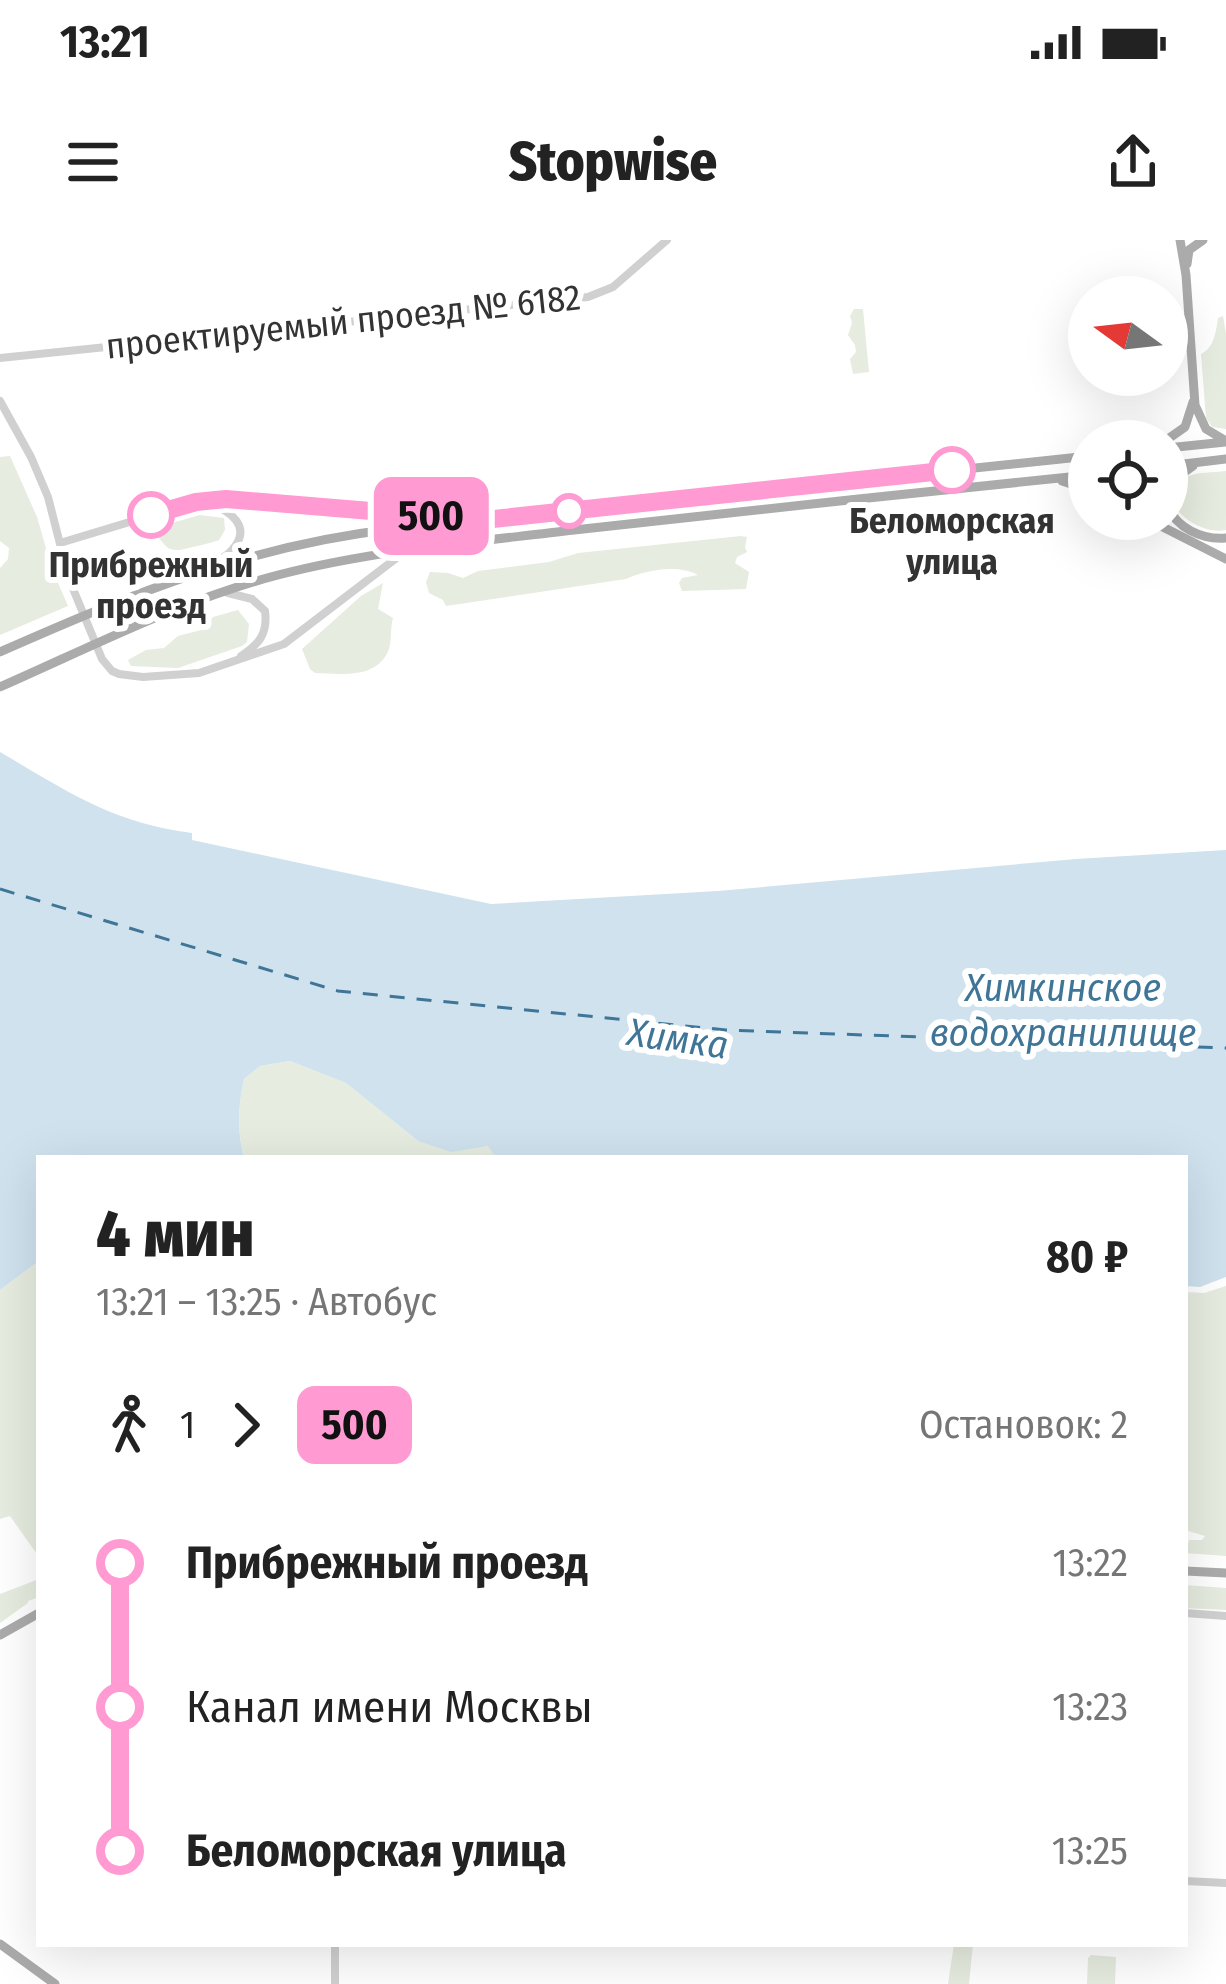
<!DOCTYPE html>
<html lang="ru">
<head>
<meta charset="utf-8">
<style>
  :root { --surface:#fff; --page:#f2f2f2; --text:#222; --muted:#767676 }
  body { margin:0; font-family:"Fira Sans Condensed",sans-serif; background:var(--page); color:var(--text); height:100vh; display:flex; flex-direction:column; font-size:45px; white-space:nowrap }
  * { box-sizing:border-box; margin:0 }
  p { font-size:39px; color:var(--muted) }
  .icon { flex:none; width:66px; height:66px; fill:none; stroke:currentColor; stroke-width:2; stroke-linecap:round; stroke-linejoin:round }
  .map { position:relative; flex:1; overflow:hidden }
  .drawer { position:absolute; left:36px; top:915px; width:1152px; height:792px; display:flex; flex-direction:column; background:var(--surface); border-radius:0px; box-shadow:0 12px 48px #0002 }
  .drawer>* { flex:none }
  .badge { padding:0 24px; border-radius:18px; font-size:42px; line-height:78px }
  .needle { width:78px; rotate:285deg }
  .buttons { position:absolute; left:1068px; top:36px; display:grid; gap:24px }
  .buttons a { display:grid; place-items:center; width:120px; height:120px; border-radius:50%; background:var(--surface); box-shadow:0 12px 48px #0002; font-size:60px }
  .map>.badge { position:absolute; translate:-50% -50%; box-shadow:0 0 0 6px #fff }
  .legs { display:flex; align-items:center; gap:18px; height:132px; padding:0 60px; font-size:39px }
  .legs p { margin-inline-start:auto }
  .overview { display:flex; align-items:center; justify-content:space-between; height:204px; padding:0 60px }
  h1 { font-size:66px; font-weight:800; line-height:90px }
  ul { padding:0 60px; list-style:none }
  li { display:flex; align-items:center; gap:42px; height:144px; font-size:45px }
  li i { display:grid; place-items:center; width:18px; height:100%; margin:0 15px; background:currentColor }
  li i::after { content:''; width:30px; height:30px; margin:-15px; border:9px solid; border-radius:50%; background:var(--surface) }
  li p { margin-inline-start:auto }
  li:first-child i { background:linear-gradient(#0000 50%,currentColor 0) }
  li:last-child i { background:linear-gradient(currentColor 50%,#0000 0) }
  .status { display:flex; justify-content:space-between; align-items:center; height:84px; padding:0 60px; background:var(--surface); direction:ltr }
  .status svg { height:33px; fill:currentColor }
  header { display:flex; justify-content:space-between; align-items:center; height:156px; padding:0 60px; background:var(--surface); font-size:54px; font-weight:800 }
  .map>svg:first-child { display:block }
  .green { fill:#e6ecdf }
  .water { fill:#cfe2ee }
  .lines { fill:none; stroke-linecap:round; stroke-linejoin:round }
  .ferry { stroke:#3f7597; stroke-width:3; stroke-dasharray:15 12; stroke-linecap:butt }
  .minor { stroke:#d0d0d0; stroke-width:8 }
  .major { stroke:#ababab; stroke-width:9 }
  .line-1-casing { stroke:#fff; stroke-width:27 }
  .line-1 { stroke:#ff9ad2; stroke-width:18 }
  .stop-1-dot { fill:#fff; stroke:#ff9ad2; stroke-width:6 }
  .labels { text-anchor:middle; stroke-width:12; stroke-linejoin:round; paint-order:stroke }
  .street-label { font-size:36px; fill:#333; stroke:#fff }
  .stop-label { font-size:36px; font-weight:bold; fill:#333; stroke:#fff }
  .water-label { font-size:39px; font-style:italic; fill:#3f7597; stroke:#fff }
</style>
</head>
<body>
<div class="status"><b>13:21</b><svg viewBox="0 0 49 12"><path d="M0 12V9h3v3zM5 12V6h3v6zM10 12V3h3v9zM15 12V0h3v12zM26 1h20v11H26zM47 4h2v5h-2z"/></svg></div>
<header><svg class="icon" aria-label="menu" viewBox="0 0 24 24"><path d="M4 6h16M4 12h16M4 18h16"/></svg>Stopwise<svg class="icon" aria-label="share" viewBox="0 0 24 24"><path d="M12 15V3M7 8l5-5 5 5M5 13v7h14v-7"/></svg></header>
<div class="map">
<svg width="1226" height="1744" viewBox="0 0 1226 1744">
  <rect width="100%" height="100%" fill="#fff"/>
  <path class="green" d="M 854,69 L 863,69 L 869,132 L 853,134 L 850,119 L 856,112 L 855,105 L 848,95 L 852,83 L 850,76 Z
    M 1223,76 L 1226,94 L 1226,189 L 1212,187 L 1206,178 L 1201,114 C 1214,108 1216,92 1218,78 Z
    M 10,216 L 37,277 L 52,329 L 68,366 L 0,395 L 0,328 L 8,319 L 9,308 L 0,301 L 0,217 Z
    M 1226,231 L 1226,290 C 1197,296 1150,260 1185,238 C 1196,231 1214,233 1226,231 Z
    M 191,274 L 224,278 L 225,290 L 219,300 C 214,302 183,310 178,310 C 158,311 167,290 140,297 L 136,289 Z
    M 741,296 L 747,297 L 745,307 L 747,312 L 737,317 L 735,323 L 749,332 L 746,349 L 682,351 L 679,343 L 682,338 L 698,335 C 678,324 646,330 626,339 L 446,366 L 443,360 L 429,353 L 426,342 L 430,332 L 448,333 L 463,338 L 478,331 L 549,322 L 578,313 Z
    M 383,343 L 378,369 L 393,378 C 390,389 392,399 389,409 C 378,439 342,434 315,433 L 310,429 L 302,409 L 361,356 Z
    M 238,370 L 249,384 L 247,402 L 242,406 L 178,428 L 131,426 L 128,420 L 146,410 L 164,408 L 178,396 L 201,390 L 213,377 Z
    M 290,821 L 346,843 L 418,901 L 473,907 L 489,906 L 496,918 L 244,918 C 237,890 238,866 244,839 L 260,826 Z
    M 39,1021 L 39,1317 L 10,1276 L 0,1279 L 0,1050 Z
    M 1226,1046 L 1226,1316 L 1185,1313 L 1189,1300 L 1202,1300 L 1205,1296 L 1185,1290 L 1185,1052 L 1204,1053 Z
    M 39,1339 L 39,1357 L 28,1361 L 28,1363 L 0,1383 L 0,1354 Z
    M 1185,1345 L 1226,1348 L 1226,1370 L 1185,1368 Z
    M 954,1704 L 973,1704 L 969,1744 L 948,1744 Z
    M 1091,1715 L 1116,1717 L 1115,1744 L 1087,1744 L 1088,1718 Z"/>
  <path class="water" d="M 0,512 C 68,552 113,583 192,593 L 192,600 L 491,664 L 718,651 L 1076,619 L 1226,610 L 1226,1037 L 1200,1047 L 1185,1046 L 1185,918 L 496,918 L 488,906 L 451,912 L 418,901 L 346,843 L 290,821 L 260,826 L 244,839 C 238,866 237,891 244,918 L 39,918 L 39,1021 L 0,1050 Z"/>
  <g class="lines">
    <path class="ferry" d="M 0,649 L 338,751 L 726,790 L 1226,808"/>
    <path class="minor" d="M 0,118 L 588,57 L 613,47 L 667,0
      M 0,161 L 31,217 L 48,257 L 69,339 L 102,419 L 112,431 L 119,434 L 143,437 L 199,433 L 284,404 L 403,313
      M 60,303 L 196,262 L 226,259 L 457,280
      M 204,327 C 213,323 226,318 232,310 C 253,287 230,270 209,264
      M 228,353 L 252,359 L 265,371 C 268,394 259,404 241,416
      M 1185,1373 L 1226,1376
      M 1185,1641 L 1226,1643
      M 335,1704 L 335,1744"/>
    <path class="major" d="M 1180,0 L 1186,35 L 1195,165 L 1206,189 L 1226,201
      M 1187,24 L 1189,10 L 1203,0
      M 1165,201 L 1185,187 L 1193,162
      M 1167,208 L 1226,202
      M 1167,226 L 1226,219
      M 1062,241 L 1089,250
      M 1167,250 L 1174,240 L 1193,226
      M 1167,265 C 1176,288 1202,300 1226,298
      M 1147,279 L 1226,319
      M 0,412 C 132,354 247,306 393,289 L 1089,216
      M 0,447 C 91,407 182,360 278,335 C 375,310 475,302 574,290 C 746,270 917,253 1089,235
      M 1185,1331 L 1226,1333
      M 0,1395 L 39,1373
      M 0,1704 L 55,1744"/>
  </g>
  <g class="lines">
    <g class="line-1-casing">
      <path id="line-1" d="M 151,275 L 196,262 L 226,259 L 443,277 L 465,282 L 952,230"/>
    </g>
    <use href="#line-1" class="line-1"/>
  </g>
  <g class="stop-1-dot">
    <circle cx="952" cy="230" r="21"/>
    <circle cx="569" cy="271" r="15"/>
    <circle cx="151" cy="275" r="21"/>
  </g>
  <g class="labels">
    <g class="street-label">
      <text transform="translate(343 81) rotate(-6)" y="13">проектируемый проезд № 6182</text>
    </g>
    <g class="stop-label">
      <text x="952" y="293">Беломорская<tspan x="952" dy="41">улица</tspan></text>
      <text x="151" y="337">Прибрежный<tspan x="151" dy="41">проезд</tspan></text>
    </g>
    <g class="water-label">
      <text x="1063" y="761">Химкинское<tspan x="1063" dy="45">водохранилище</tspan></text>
      <text transform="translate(678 798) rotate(8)" y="14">Химка</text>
    </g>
  </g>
</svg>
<div class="buttons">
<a><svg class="needle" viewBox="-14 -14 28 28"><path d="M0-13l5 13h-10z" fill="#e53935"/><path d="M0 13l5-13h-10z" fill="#767676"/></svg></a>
<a><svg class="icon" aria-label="locate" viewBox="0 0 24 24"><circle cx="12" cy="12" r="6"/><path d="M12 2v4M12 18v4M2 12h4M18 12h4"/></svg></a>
</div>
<b class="badge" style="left:431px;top:276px;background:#ff9ad2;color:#111">500</b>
<section class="drawer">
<div class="overview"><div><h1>4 мин</h1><p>13:21 – 13:25 · Автобус</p></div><b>80 ₽</b></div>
<div class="legs"><svg class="icon" aria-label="walk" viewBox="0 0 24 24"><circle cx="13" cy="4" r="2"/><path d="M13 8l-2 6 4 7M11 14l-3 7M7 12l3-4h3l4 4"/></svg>1<svg class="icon" aria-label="forward" viewBox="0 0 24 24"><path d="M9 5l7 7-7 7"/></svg><b class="badge" style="background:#ff9ad2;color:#111">500</b><p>Остановок: 2</p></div>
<ul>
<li><i style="color:#ff9ad2"></i><b>Прибрежный проезд</b><p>13:22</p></li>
<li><i style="color:#ff9ad2"></i><span>Канал имени Москвы</span><p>13:23</p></li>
<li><i style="color:#ff9ad2"></i><b>Беломорская улица</b><p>13:25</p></li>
</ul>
</section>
</div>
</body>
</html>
